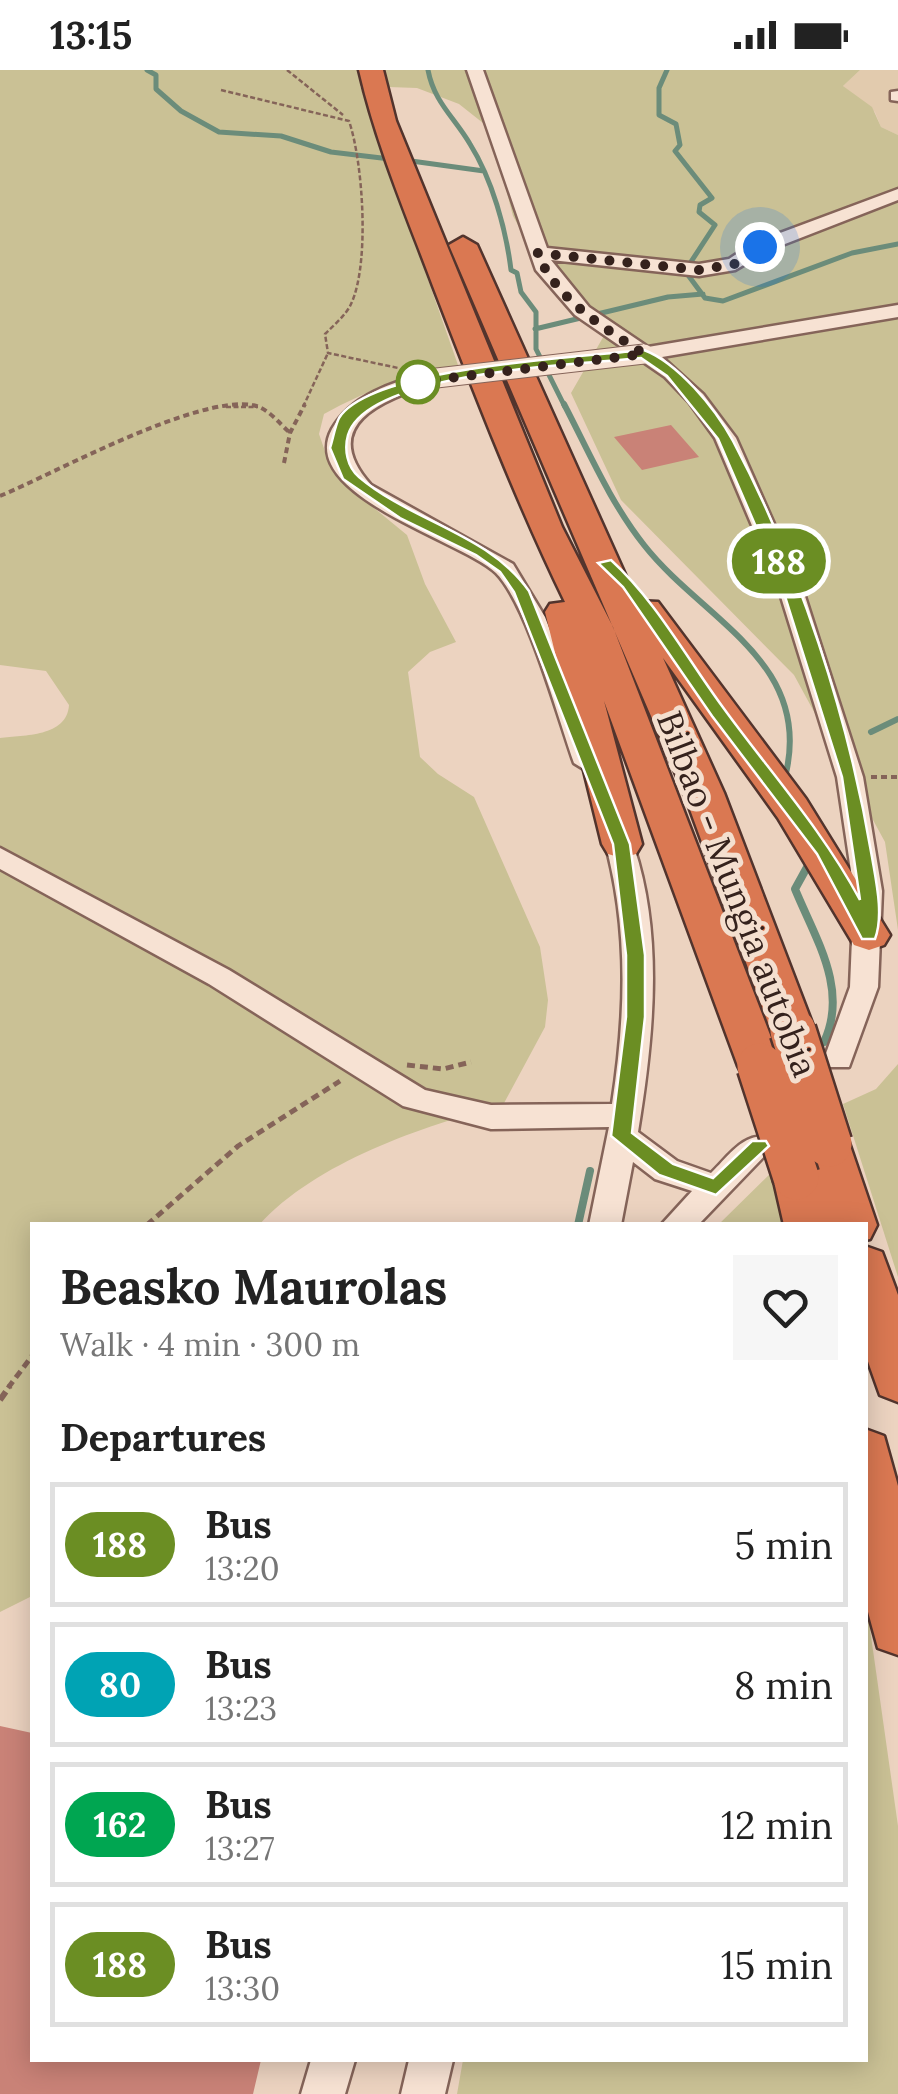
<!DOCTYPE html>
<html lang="en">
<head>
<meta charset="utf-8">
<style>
  :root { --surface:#fff; --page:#f6f6f6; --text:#222; --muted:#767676; --line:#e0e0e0 }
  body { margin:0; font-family:Lora,serif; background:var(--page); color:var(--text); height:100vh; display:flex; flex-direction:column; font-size:38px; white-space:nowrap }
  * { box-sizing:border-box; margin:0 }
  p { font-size:32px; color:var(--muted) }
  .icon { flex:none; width:55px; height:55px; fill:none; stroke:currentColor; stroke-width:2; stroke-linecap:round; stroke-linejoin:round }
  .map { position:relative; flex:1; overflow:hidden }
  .details { position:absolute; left:30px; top:1152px; width:838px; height:840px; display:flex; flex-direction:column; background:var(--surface); border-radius:0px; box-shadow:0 5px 25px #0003 }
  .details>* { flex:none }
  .badge { padding:0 20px; border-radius:32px; font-size:35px; line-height:65px }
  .you { position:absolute; width:50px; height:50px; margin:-25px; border:8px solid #fff; border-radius:50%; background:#1a73e8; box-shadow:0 0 0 15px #1a73e833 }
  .map>.badge { position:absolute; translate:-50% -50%; box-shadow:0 0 0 5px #fff }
  h2 { padding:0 30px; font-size:38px; line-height:90px }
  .round { display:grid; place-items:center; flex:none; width:105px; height:105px; border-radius:0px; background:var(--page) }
  .overview { display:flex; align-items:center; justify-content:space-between; height:170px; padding:0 30px }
  h1 { font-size:48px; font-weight:700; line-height:75px }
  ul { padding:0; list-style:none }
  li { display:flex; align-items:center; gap:30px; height:125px; margin:0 20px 15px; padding:0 10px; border:5px solid var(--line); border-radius:0px }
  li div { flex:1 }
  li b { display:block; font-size:38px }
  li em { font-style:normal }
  li .badge { min-width:110px; font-weight:700; text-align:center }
  .status { display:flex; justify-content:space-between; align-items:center; height:70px; padding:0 50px; background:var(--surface); direction:ltr }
  .status svg { height:28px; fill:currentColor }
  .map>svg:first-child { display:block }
  .farmland { fill:#e2cbae }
  .green { fill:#cac195 }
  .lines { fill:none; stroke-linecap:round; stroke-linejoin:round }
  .stream-far2 { stroke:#6b8c7a; stroke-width:5 }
  .stream-far1 { stroke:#6b8c7a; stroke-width:6 }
  .stream { stroke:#6b8c7a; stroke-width:8 }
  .building { fill:#c98277 }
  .minor-casing { stroke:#856459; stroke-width:5 }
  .highway-casing { stroke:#52342d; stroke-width:5 }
  .path-far3 { stroke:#856459; stroke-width:2.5; stroke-dasharray:5 2.5; stroke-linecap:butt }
  .path-far2 { stroke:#856459; stroke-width:4; stroke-dasharray:6 4; stroke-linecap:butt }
  .path-far1 { stroke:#856459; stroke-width:5; stroke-dasharray:8 5; stroke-linecap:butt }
  .path { stroke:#856459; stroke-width:6; stroke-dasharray:10 6; stroke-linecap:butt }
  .minor { fill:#f7e2d3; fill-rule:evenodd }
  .highway { fill:#da7852; fill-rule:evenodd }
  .minor-bridge-casing { stroke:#856459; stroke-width:21; stroke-linecap:butt }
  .highway-bridge-casing { stroke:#52342d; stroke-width:50; stroke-linecap:butt }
  .minor-bridge { stroke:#f7e2d3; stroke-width:19 }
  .highway-bridge { stroke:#da7852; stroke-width:45 }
  .line { fill:#6b8e23; stroke:#fff; stroke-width:2.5 }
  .walk { stroke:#35221d; stroke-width:10; stroke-dasharray:0 18 }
  .stop-dot { fill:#fff; stroke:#6b8e23; stroke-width:5 }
  .labels { text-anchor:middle; stroke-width:10; stroke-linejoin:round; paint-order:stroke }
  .street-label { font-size:35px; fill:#35221d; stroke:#f4dfcf }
</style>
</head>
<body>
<div class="status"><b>13:15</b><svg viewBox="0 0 49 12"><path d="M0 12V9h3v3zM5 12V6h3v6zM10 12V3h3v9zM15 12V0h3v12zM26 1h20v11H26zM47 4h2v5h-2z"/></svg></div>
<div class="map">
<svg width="898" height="2024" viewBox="0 0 898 2024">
  <rect width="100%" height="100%" fill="#ecd3c0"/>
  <path class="farmland" d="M 860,0 L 898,0 L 898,65 L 881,57 L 875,42 L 843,16 Z"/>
  <path class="green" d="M 0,0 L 860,0 L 843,16 L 872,37 L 881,57 L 898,65 L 898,860 L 885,772 L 794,605 L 621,430 L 571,323 L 609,257 L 559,229 L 513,146 L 496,81 L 483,53 L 459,34 L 417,18 L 360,16 L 458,295 C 409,304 368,320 324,344 L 319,364 L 329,393 L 346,415 L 407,465 L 425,514 L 456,572 L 430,582 L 408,602 L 420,687 L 438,704 L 474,727 L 540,877 L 548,930 L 545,957 L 503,1035 C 423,1056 316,1092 259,1155 L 32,1155 L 32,1526 L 0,1542 L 0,668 C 24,665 67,667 69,635 L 46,601 L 0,595 Z
    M 898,994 L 898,1207 L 843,1034 L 876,1019 Z
    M 773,1101 L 788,1155 L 718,1155 Z
    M 865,1524 L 898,1756 L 898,2024 L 457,2024 L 463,1990 L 865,1990 Z"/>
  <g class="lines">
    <path class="stream-far2" d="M 147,0 L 156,5 L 156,19 L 181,41 L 219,62 L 281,66 L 331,82 L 390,89
      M 428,0 C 434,32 454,47 470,74 C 492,109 506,159 511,200 L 517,203 L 521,222 L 536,242 L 536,279 L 565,337
      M 667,0 L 659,18 L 659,45 L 676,54 L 680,75 L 675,81 L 712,128 L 700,135 L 699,142 L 715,155 L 685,201 L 705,228 L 723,231 L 852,183 L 898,174
      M 404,90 L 484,101
      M 535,259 L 668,227 L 703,224"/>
    <path class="stream-far1" d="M 564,334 C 589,382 610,432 644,475 C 702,549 812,591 786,703
      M 871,662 L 898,649"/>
    <path class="stream" d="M 811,790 L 795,819 C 815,868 849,919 824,972
      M 578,1155 L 590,1101"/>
  </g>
  <path class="building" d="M 671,355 L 699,387 L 642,400 L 614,367 Z
    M 0,1656 L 32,1663 L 32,1990 L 261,1990 L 253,2024 L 0,2024 Z"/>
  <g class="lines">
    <g class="minor-casing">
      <path id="minor" d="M 467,0 L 483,0 L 547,178 L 699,194 L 729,189 L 753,173 L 898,119 L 898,130 L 767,181 L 735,200 L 699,206 L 551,190 L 589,237 L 648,277 L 898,235 L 898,247 L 662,287 L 703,324 L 736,368 L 802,517 L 863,707 L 882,821 L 878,917 L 849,997 L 829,997 L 824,989 L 850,917 L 854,821 L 837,707 L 778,517 L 715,368 L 689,332 L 665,307 L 575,245 L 536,200 Z
        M 898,21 L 898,31 L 891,30 L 891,22 Z
        M 428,303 L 435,305 L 435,313 C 382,330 317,355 371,415 L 513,494 L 545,547 L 600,693 L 596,699 L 587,701 L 574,693 C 558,648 527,534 496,503 C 463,471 296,425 332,359 C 351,325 393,312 428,303 Z
        M 611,740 C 627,745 629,762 634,777 C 664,867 653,971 638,1062 L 677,1091 L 711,1103 C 728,1087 745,1060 770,1068 L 774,1076 L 698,1155 L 661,1155 L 692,1121 L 655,1109 L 633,1092 L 621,1155 L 589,1155 L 609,1057 L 491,1059 L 403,1036 L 209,914 L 0,799 L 0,778 L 229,900 L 425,1020 L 491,1035 L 612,1034 C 627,937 629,843 598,749 Z
        M 311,1990 L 355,1990 L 345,2024 L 301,2024 Z
        M 409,1990 L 453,1990 L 445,2024 L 401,2024 Z"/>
    </g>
    <g class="highway-casing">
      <path id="highway" d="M 359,0 L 383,0 L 396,51 L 562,457 L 613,557 L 782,996 L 776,1008 L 760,1013 L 744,1008 L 738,996 L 604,631 L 642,774 L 636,784 L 622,788 L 608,784 L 602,774 L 545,542 L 550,534 L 565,532 C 515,429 474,322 433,216 C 406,144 376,74 359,0 Z
        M 463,167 L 477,175 L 637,531 L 658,532 L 806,729 L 890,865 L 884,875 L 869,880 L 854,875 L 778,748 L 663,588 L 724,723 L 815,961 L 809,972 L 793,977 L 777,972 L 771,961 L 684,723 L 449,175 Z
        M 829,1056 L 845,1061 L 877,1155 L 870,1169 L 865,1170 L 865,1155 L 784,1155 L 773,1107 L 779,1094 L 796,1089 L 811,1094 L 806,1074 L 813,1061 Z
        M 865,1176 L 882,1182 L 898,1225 L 898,1332 L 880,1325 L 865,1283 Z
        M 865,1359 L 884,1366 L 898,1416 L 898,1585 L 878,1578 L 865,1531 Z"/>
    </g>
    <path class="path-far3" d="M 287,0 L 343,45
      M 221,20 L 349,51 C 363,92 370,194 351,234 C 346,245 334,255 325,264 L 328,283 L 398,298
      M 226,337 L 258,337
      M 303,337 L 328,283"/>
    <path class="path-far2" d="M 284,393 L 290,363 L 305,334
      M 0,426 C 57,402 195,326 252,335 C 267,337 279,353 289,362
      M 871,707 L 898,707"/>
    <path class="path-far1" d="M 407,995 L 443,999 L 471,992
      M 147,1155 L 238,1076 L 340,1011
      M 8,1318 L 32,1286"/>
    <path class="path" d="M 0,1330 L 10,1316"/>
    <use href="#minor" class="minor"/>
    <use href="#highway" class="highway"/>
    <g class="minor-bridge-casing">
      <path id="minor-bridge" d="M 428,309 L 644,284"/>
    </g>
    <g class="highway-bridge-casing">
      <path id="highway-bridge" d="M 793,961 L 829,1074
        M 760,996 L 796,1107"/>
    </g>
    <use href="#minor-bridge" class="minor-bridge"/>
    <use href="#highway-bridge" class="highway-bridge"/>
  </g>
  <path class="line" d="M 644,280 C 678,293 715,338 733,371 C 800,498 848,645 872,787 C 876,811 884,845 875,869 L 862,869 L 817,784 L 712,646 L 623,517 L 598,493 L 611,490 C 656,531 686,587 722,636 C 769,701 822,759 860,830 L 842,707 L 782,517 L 718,369 L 667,306 L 641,288 C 579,295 367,301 348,365 C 344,379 347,397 359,407 C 412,452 488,463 529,521 L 630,774 L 645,885 L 645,947 L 632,1063 L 673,1094 L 713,1108 L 752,1071 L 766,1071 L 769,1076 L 716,1125 L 659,1105 L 611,1066 L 626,947 L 626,885 L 613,774 L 514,522 L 500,502 L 476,485 L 400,448 L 343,409 L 330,378 C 333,369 335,356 339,348 C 371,297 582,287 644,280 Z"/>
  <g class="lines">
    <path class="walk" d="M 418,312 L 644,284 C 602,256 558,231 537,183 L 699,200 L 735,194 L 760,177"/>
  </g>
  <circle class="stop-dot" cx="418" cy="312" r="20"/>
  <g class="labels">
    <g class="street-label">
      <text transform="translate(737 824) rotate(69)" y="12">Bilbao - Mungia autobia</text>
    </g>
  </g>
</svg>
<div class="you" style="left:760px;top:177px"></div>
<b class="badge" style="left:779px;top:491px;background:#6b8e23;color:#fff">188</b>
<section class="details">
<div class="overview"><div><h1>Beasko Maurolas</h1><p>Walk · 4 min · 300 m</p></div><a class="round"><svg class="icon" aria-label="heart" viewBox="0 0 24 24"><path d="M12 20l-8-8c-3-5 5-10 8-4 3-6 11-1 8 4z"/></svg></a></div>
<h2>Departures</h2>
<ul>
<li><span class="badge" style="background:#6b8e23;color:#fff">188</span><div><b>Bus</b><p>13:20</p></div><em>5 min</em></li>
<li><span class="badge" style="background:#00a3b4;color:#fff">80</span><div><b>Bus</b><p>13:23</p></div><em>8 min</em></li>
<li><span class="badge" style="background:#00a651;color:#fff">162</span><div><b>Bus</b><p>13:27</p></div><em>12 min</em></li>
<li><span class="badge" style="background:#6b8e23;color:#fff">188</span><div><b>Bus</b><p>13:30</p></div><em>15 min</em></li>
</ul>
</section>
</div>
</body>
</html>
